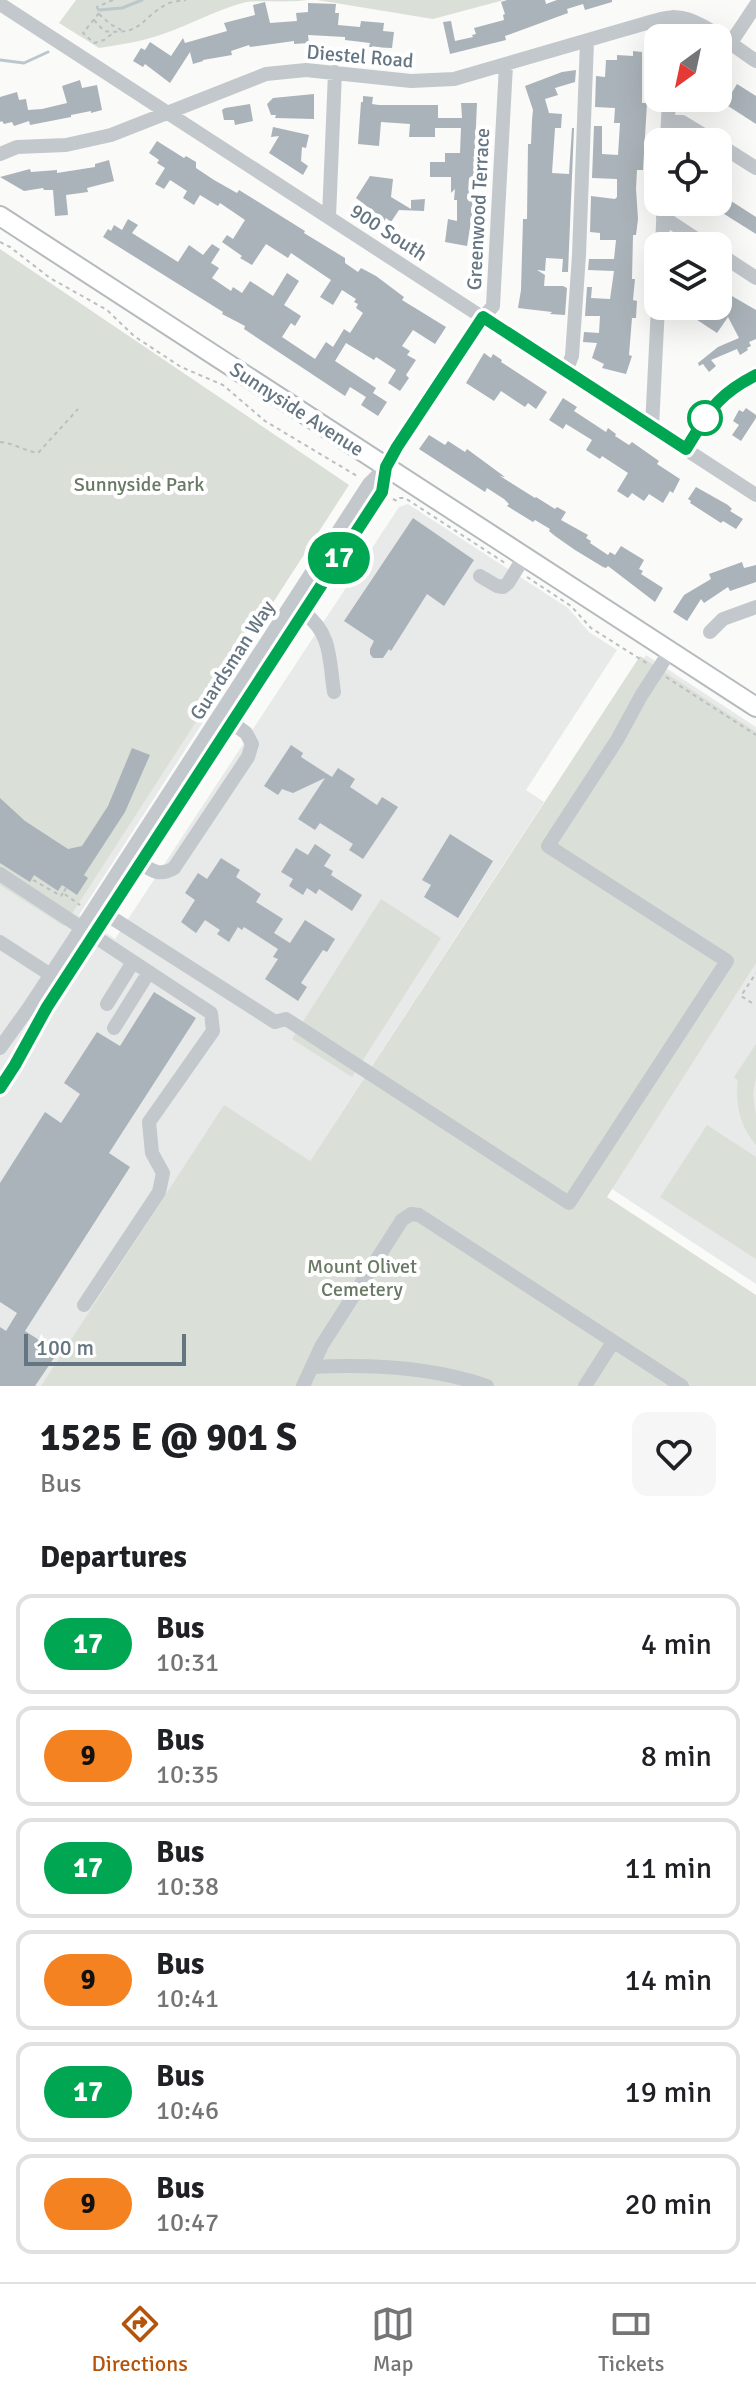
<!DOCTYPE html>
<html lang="en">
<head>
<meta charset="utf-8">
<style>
  :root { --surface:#fff; --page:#f6f6f6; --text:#202124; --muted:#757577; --line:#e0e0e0; --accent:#b45309 }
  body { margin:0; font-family:Signika,sans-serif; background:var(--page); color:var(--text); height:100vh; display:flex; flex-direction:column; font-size:30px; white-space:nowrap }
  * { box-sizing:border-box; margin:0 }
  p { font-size:26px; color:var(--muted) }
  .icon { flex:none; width:44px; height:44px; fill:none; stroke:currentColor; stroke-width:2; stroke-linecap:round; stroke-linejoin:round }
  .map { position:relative; height:1386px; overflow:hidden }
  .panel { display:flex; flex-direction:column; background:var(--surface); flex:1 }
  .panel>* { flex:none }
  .badge { padding:0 16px; border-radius:26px; font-size:28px; line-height:52px }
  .needle { width:52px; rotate:213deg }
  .buttons { position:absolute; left:644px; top:24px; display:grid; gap:16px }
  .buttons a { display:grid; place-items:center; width:88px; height:88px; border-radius:16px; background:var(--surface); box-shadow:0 8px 32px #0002; font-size:40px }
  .scale { position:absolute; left:24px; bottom:20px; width:162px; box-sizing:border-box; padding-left:8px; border:4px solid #657683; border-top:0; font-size:22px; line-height:28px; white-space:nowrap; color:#657683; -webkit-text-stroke:6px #fff; paint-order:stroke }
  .map>.badge { position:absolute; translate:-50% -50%; box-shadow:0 0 0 4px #fff }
  h2 { padding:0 40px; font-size:30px; line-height:72px }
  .round { display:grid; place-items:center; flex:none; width:84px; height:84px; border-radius:16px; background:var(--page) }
  .head { display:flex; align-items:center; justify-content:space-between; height:136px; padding:0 40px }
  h1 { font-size:38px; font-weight:700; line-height:60px }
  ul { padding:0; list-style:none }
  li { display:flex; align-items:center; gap:24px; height:100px; margin:0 16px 12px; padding:0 24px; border:4px solid var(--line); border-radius:16px }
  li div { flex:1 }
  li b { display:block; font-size:30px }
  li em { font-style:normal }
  li .badge { min-width:88px; font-weight:700; text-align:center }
  .dock { display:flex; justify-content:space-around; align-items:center; height:112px; border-top:2px solid var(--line); background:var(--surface); font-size:22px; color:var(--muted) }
  .dock a { display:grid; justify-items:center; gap:4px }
  .dock .selected { color:var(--accent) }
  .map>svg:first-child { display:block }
  .built { fill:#e8e9e9 }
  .green { fill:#dadfd7 }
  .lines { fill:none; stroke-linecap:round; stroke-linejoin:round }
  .stream { stroke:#bbc7cb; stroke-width:3 }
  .building { fill:#aab3b9 }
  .major-casing { stroke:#b5babe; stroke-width:22 }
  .path { stroke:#bbbfc2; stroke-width:2; stroke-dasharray:4 4; stroke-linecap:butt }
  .minor { stroke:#c3c8cc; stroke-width:14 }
  .major { stroke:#fff; stroke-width:18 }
  .line-casing { stroke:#fff; stroke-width:18 }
  .line { stroke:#00a651; stroke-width:12 }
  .stop-dot { fill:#fff; stroke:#00a651; stroke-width:4 }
  .labels { text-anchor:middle; stroke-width:8; stroke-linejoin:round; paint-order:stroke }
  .street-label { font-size:20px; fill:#657683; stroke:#fff }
  .park-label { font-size:20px; fill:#687a64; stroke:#fff }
</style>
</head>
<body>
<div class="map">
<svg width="756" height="1386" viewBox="0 0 756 1386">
  <rect width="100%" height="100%" fill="#fafaf8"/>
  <path class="built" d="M 408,504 L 568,608 L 589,632 L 617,650 L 526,790 L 544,802 L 163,1386 L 0,1386 L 0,581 L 71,580 L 230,680 L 79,915 L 115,939 L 399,507 Z
    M 646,655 L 756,727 L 756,1284 L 609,1187 L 536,840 Z"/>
  <path class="green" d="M 76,0 L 307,0 C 287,3 265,0 246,2 C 212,11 181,30 147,39 C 132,43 115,45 99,48 L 59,23 Z
    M 317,0 L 504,0 L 433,19 Z
    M 0,249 L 349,485 L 64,926 L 0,885 Z
    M 640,656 L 756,732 L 756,963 L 607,1197 L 756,1295 L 756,1386 L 41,1386 L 224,1105 L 310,1161 Z
    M 381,899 L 441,938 L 352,1077 L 292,1039 Z
    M 756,1044 L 756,1076 L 753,1095 L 756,1115 L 756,1145 C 740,1126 735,1105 738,1081 L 734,1077 Z
    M 707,1125 L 756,1157 L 756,1259 L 660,1197 Z"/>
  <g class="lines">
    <path class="stream" d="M 99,10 L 122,8 L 142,0
      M 0,60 L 24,63 L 48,52"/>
  </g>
  <path class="building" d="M 507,0 L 545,0 L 546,4 L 557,0 L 612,0 L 612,2 L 585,10 L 583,4 L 567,9 L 568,13 L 505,36 L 506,40 L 450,54 L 443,22 L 451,21 L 455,41 L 473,37 L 472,35 L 476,34 L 474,28 L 504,20 L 503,15 L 505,14 L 501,2 Z
    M 265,2 L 270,23 L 297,21 L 296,13 L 308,12 L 308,3 L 336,4 L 335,13 L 339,13 L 338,25 L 360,27 L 361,21 L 384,23 L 383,31 L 394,32 L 392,48 L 369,47 L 370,43 L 345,40 L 345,37 L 308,35 L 309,43 L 294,44 L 294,41 L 250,47 L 249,45 L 231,51 L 232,55 L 203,60 L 203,61 L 193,64 L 190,52 L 170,83 L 145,64 L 143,67 L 133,61 L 141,48 L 145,50 L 150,42 L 171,56 L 183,38 L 185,43 L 227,31 L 224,23 L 255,15 L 253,5 Z
    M 633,51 L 642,52 L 642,103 L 647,103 L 643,170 L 637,170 L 636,189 L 638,219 L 636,235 L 633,235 L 632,279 L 635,279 L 633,300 L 637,301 L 636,318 L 632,318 L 629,355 L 632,356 L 626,374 L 602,368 L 604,364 L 592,358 L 597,343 L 583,342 L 584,332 L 599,333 L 600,316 L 585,316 L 587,287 L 592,287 L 591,298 L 610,299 L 614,271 L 588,270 L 589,259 L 614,259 L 616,240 L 600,240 L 600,233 L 590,232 L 591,196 L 615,199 L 617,197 L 617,179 L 592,178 L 594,126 L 602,126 L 602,154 L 618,155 L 620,123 L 614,123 L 615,108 L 595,107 L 596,76 L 605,77 L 606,60 L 617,60 L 617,55 L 633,56 Z
    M 576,70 L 575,82 L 555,88 L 558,95 L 545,99 L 549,113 L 562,114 L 561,128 L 555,128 L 552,173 L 569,174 L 572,128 L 574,128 L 568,272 L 562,272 L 563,259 L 546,258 L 545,271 L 537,270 L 545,275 L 544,286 L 563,286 L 567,288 L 565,315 L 550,314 L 552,312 L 518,308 L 521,290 L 523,219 L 527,219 L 528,144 L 531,144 L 532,120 L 533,110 L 525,86 L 562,72 Z
    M 80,80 L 82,88 L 97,85 L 102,110 L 91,113 L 91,111 L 71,115 L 71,117 L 30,125 L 29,121 L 14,126 L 12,122 L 4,124 L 2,121 L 0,122 L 0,97 L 17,92 L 19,100 L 26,99 L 28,110 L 42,109 L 67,103 L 62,86 Z
    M 737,84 L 756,96 L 756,124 L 725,104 Z
    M 314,94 L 314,119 L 275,118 L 276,115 L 271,115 L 267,104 L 273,98 Z
    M 363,96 L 373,97 L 372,104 L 379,105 L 438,105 L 438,118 L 462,118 L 461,103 L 477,103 L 472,215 L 467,246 L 445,242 L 448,219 L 457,221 L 457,200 L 454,200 L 455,189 L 451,193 L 451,177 L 430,177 L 430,162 L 445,162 L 445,153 L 460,153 L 461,128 L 435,128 L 435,137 L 409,137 L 410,124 L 381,122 L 379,146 L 358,144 L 361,102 L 363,102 Z
    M 250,104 L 253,121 L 235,125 L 234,120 L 224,120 L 222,110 L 225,108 Z
    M 273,127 L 309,135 L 306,148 L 302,147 L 301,161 L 308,166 L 303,175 L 269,153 L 279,136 L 271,137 Z
    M 157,141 L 184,158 L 186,156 L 196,162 L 196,168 L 214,180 L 237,193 L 239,190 L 305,231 L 304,233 L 345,258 L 345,263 L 358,272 L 361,268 L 376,276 L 404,297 L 402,300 L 446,327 L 435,344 L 413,330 L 402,346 L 410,351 L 407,355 L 416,360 L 406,375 L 409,378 L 400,391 L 388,383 L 396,370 L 376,357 L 374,360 L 346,343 L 335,361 L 376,388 L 373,393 L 387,402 L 378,416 L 361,405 L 366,397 L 350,387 L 345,396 L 244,329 L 245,326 L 222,314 L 223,312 L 103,237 L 108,229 L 111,231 L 114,225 L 122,230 L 128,219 L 138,225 L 132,233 L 178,262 L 189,245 L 203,255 L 212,244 L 220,249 L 211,263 L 219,268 L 212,278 L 231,291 L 233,287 L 242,293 L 250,281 L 273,296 L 287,273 L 299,281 L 284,305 L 301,316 L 295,326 L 291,323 L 282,337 L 315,359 L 326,342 L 333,347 L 344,329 L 350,333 L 363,313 L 356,308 L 358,304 L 354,302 L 356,299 L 342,290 L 333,305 L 320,297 L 331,280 L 291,253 L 288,258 L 266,244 L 252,265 L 240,258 L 242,256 L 222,242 L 227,235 L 233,239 L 245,220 L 220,203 L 218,206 L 200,195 L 194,205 L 183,198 L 187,191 L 170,180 L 164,189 L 155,184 L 165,168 L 157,163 L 159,160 L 149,153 Z
    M 109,160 L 114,181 L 87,188 L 88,192 L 66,195 L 68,215 L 55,216 L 53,190 L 44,190 L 43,188 L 24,191 L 0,177 L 30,169 L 31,172 L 57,170 L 57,173 L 95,167 L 95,164 Z
    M 370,176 L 393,179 L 391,197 L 411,209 L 411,200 L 425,199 L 424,211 L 399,210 L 391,222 L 386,218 L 384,221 L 376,215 L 377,214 L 356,198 Z
    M 721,188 L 731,194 L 728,199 L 756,217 L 756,234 L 721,212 L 715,216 L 706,210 L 711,202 L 718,202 L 718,194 Z
    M 718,288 L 756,310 L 756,339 L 749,342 L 751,346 L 747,348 L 748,350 L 740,355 L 737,349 L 711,360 L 716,366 L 709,372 L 703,364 L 699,366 L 698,363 L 718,347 L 739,338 L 728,317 L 717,333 L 688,314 L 693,306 L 706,315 L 712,306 L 718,306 Z
    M 484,353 L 491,358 L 493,354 L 502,360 L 501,362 L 547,392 L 536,409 L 528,403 L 525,407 L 501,391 L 494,401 L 466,383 Z
    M 563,398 L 577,407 L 574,411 L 606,432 L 608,428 L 616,434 L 615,436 L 629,445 L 632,442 L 659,461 L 657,464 L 680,479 L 673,493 L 670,491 L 663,503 L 649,494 L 644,501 L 632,493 L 628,498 L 617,491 L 628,473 L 602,456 L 600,459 L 586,450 L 592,440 L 566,424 L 563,429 L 549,420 Z
    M 746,408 L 756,415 L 756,418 L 741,441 L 732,435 L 739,425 L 733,421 L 739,410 L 743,412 Z
    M 429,435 L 445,445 L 448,441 L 465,452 L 467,449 L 505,477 L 500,476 L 535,498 L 536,497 L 555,509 L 557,507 L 566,512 L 561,520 L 588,535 L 586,538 L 591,541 L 590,543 L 608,555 L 610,552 L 615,555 L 621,546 L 644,560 L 639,569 L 643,571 L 641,574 L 663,588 L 655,602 L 608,566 L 606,568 L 603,567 L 575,550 L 555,536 L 549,531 L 550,529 L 535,520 L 533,522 L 507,506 L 509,504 L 504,499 L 487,488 L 485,492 L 419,449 Z
    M 696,487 L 728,505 L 732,509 L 730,511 L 743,519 L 736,529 L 723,521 L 721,523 L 690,503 L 691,501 L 688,499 Z
    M 413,518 L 474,560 L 444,606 L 427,594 L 391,651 L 389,649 L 383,658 L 373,658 L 370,654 L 370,649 L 374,641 L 344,621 Z
    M 742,562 L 744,568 L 756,565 L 756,582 L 730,591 L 728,587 L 704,603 L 701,599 L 687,621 L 673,612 L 684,595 L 711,579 L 709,574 Z
    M 291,745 L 303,753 L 301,757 L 332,777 L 338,768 L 355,779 L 350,787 L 377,805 L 382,797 L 398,807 L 363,859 L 349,850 L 353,844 L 320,823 L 315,830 L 298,819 L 325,778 L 293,793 L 282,789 L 278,795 L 264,786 Z
    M 132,748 L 150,755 L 125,812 L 84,875 L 88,878 L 77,895 L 62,885 L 58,891 L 34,875 L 30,882 L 0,863 L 0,798 L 25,821 L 68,849 L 82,846 L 108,806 Z
    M 450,834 L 493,861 L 458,918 L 424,897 L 431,885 L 422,880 Z
    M 315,844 L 331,855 L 324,866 L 333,871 L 331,875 L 362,895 L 352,911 L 319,889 L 316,894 L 307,888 L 303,895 L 289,886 L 293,879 L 281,872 L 296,848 L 308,855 Z
    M 221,858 L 240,870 L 236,877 L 261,894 L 256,902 L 283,919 L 274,933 L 290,943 L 305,920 L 335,939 L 327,952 L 323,950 L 301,983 L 307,987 L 298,1001 L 265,979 L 278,959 L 273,957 L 278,949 L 244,927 L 242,930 L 238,927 L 229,942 L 217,934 L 220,930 L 205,920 L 196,933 L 181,922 L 195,900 L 185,893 L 198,873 L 207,879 Z
    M 154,992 L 196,1018 L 109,1153 L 130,1167 L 25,1331 L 58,1352 L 35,1386 L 0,1386 L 0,1327 L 6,1331 L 17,1313 L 0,1302 L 0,1183 L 45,1112 L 61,1123 L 80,1094 L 64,1083 L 97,1032 L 120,1046 Z"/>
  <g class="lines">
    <g class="major-casing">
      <path id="major" d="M 0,216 L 756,707"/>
    </g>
    <path class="path" d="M 113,0 L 97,7 L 99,13 L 83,33 L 94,43 L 104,40 L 113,33
      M 99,14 L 110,24 L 123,31
      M 94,20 L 104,31 C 143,36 140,18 167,4 C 173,1 180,1 186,0
      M 0,242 L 10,247 L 50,278 L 107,310 L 134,336 L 181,367 L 223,385 L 265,421 L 357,476
      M 0,442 C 13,443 25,451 38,453 L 78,409
      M 393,499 L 397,501 L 400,498 L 405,498 L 505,563
      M 527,577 L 571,606 L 591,628 L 648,664
      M 666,677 L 756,735
      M 33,880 L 61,896 L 63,893
      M 66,888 L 63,893 L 80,905
      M 752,1003 L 741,996 L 756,973"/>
    <path class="minor" d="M 0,4 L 756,495
      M 672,38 L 673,17
      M 730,44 L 756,5
      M 668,122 L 682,122 L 715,142
      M 667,142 L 669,98
      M 718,144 L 756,168
      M 0,154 L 17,147 L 66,145 L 111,135 L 266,74 L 306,70 L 411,81 L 454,79 L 650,22 C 661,19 671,16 682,18 C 702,21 738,49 756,61
      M 329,217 L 335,72
      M 663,217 L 707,246
      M 662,246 L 664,202
      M 718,253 L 756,278
      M 566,371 L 572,356 L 579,255 L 587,41
      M 652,427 L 658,306
      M 686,449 C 710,411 715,396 756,375
      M 480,576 L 497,586 L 503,587 L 508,583 L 524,557
      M 304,613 C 332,633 329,660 334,692
      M 710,632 L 723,619 L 756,607
      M 135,860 C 150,869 158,878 174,868 L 248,757 L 252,744 L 246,733 L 227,719
      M 0,874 L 211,1013 L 213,1031 L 149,1122 L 152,1153 L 163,1173 L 159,1192 L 84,1305
      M 95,907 L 275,1022 L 286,1019 L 569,1203 L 727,961 L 548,846 L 617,740 L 641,696 L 670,651
      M 0,942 L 57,979
      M 107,1004 L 133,962
      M 114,1028 L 149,972
      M 0,1048 L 28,1009 L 82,927 L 369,484 L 386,467 L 474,328 L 493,306 L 506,65
      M 0,1087 L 15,1065 L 47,1007 L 382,492 L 386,467
      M 313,1367 C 371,1364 432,1367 487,1386
      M 303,1386 L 322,1345 L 402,1220 L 411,1214 L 419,1215 L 682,1386
      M 585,1386 L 613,1342"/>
    <use href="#major" class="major"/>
  </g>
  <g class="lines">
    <g class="line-casing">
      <path id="line" d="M 0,1088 L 15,1065 L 47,1007 L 382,492 L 386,467 L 397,447 L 483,317 L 686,449 C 710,411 715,396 756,375"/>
    </g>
    <use href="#line" class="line"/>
  </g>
  <circle class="stop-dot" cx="705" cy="418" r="16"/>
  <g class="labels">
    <g class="street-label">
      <text transform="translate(360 56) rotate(5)" y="7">Diestel Road</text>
      <text transform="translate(478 209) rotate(-87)" y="7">Greenwood Terrace</text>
      <text transform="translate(389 232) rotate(33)" y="7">900 South</text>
      <text transform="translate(297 409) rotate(33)" y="7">Sunnyside Avenue</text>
      <text transform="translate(232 660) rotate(-57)" y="7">Guardsman Way</text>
    </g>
    <g class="park-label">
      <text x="139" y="491">Sunnyside Park</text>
      <text x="362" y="1273">Mount Olivet<tspan x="362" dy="23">Cemetery</tspan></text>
    </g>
  </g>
</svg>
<div class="buttons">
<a><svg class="needle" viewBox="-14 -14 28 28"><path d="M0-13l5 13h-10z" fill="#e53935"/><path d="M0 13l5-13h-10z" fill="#757577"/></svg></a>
<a><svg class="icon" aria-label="locate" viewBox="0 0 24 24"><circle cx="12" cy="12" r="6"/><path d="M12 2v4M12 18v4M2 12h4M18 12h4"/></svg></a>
<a><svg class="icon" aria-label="layers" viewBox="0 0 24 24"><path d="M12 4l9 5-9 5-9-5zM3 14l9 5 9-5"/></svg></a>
</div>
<div class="scale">100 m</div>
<b class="badge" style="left:339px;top:558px;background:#00a651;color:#fff">17</b>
</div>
<section class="panel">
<div class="head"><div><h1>1525 E @ 901 S</h1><p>Bus</p></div><a class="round"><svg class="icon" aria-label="heart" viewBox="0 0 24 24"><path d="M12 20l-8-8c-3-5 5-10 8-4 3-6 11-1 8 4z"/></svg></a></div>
<h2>Departures</h2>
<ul>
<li><span class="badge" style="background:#00a651;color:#fff">17</span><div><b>Bus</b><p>10:31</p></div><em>4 min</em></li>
<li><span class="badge" style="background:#f58220;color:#111">9</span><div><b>Bus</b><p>10:35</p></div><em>8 min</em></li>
<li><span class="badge" style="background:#00a651;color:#fff">17</span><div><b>Bus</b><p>10:38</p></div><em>11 min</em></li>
<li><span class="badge" style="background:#f58220;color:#111">9</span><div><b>Bus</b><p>10:41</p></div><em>14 min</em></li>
<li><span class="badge" style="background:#00a651;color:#fff">17</span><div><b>Bus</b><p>10:46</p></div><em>19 min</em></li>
<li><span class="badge" style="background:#f58220;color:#111">9</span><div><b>Bus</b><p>10:47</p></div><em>20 min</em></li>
</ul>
</section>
<nav class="dock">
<a class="selected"><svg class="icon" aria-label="directions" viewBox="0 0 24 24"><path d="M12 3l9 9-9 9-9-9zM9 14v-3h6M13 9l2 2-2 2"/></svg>Directions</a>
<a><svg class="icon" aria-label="map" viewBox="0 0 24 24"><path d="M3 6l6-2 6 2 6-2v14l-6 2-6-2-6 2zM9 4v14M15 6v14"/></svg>Map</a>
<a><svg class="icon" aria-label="tickets" viewBox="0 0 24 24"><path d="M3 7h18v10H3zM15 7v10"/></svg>Tickets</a>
</nav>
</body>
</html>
